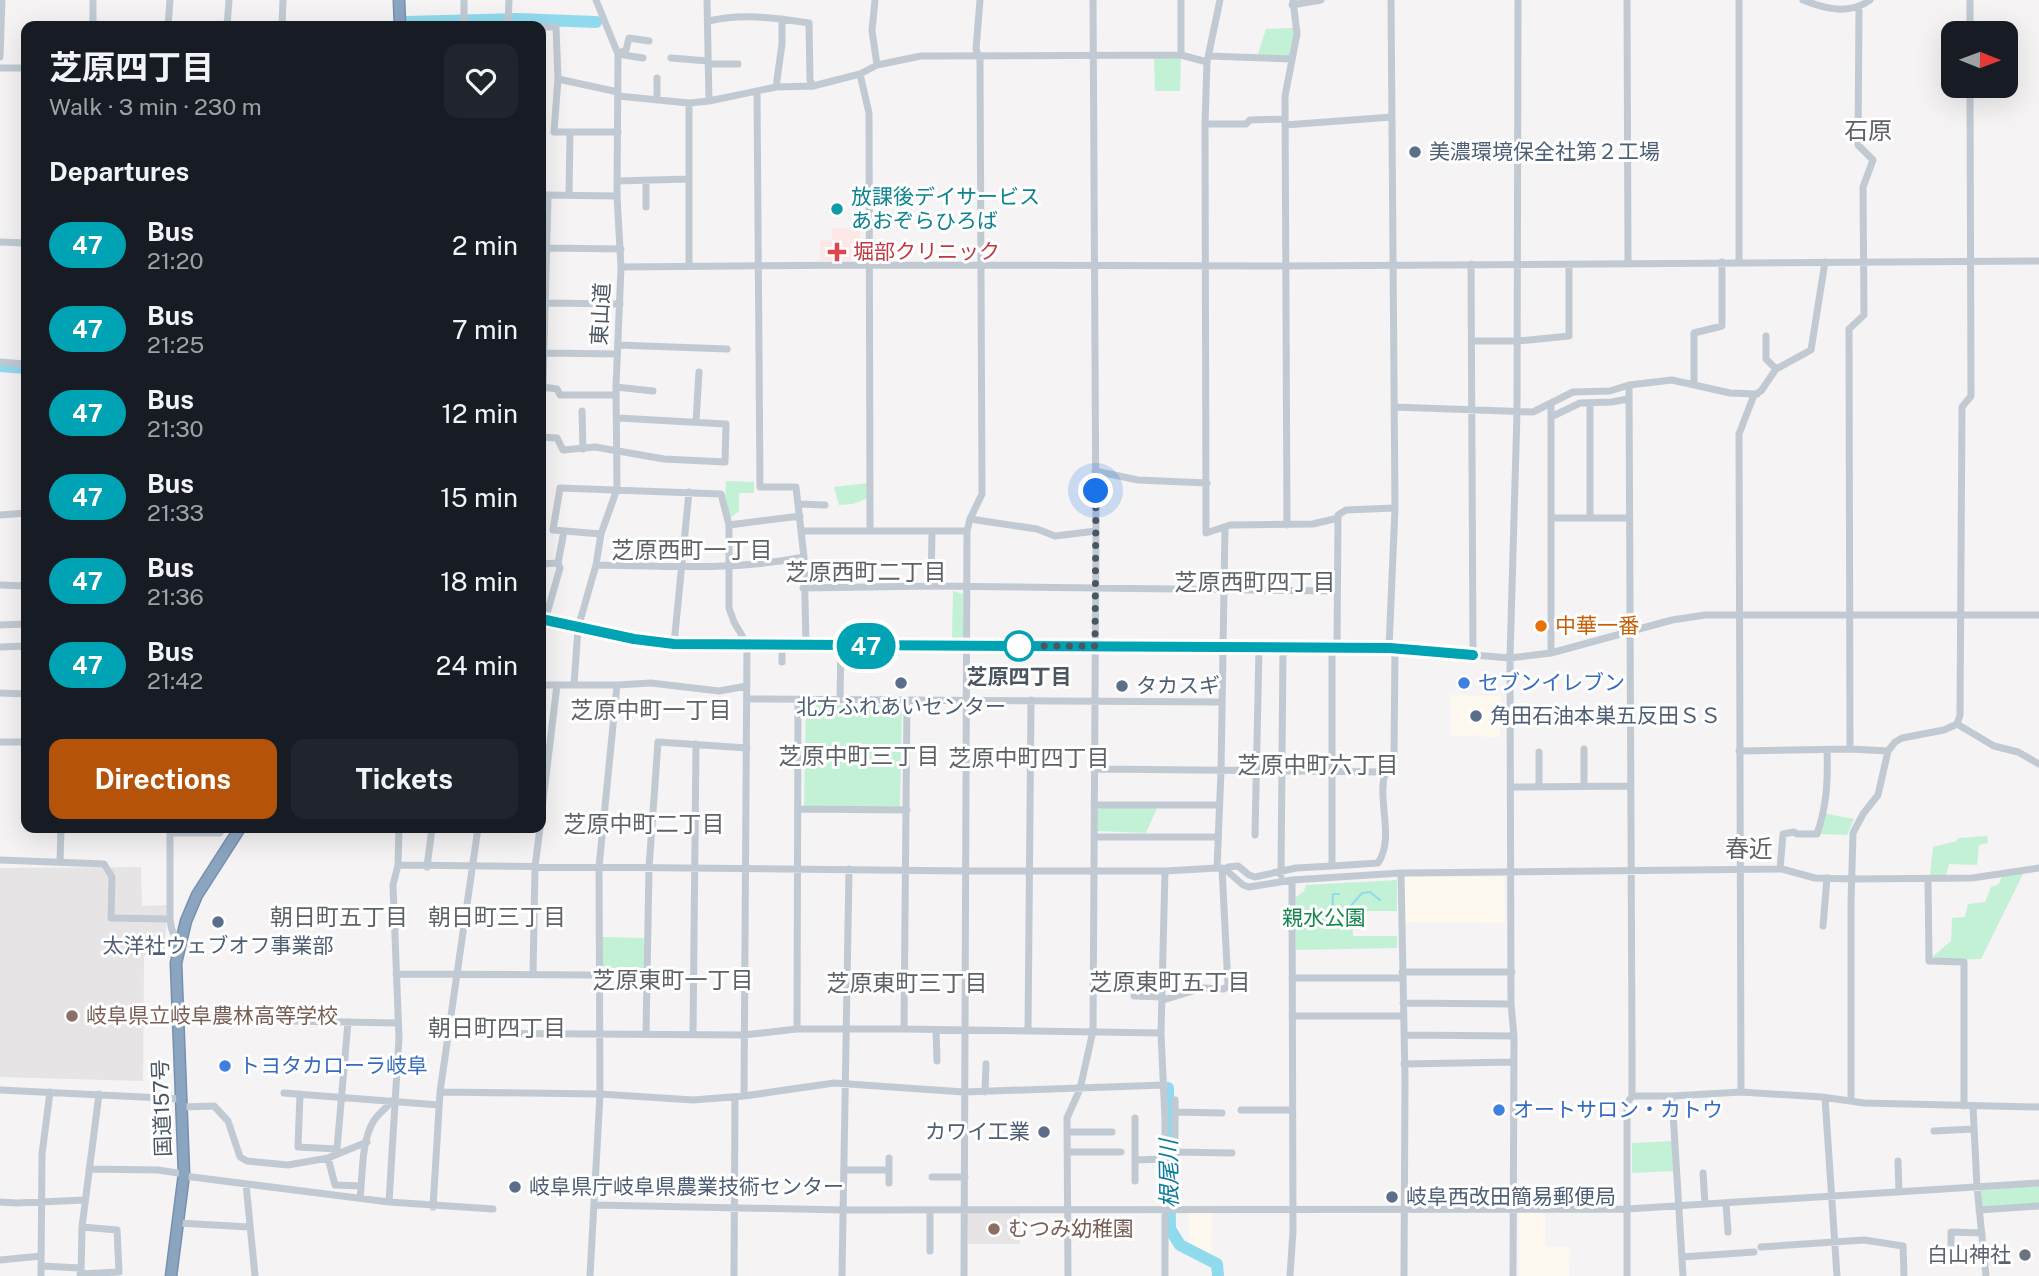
<!DOCTYPE html>
<html lang="en">
<head>
<meta charset="utf-8">
<style>
  :root { --surface:#171b24; --page:#20242c; --text:#f1f3f6; --muted:#9ea1a6; --accent:#b45309 }
  body { margin:0; font-family:"Public Sans","Noto Sans JP",sans-serif; background:var(--page); color:var(--text); height:100vh; display:flex; flex-direction:column; font-size:26px; white-space:nowrap }
  * { box-sizing:border-box; margin:0 }
  p { font-size:23px; color:var(--muted) }
  .icon { flex:none; width:38px; height:38px; fill:none; stroke:currentColor; stroke-width:2; stroke-linecap:round; stroke-linejoin:round }
  .map { position:relative; flex:1; overflow:hidden }
  .panel { position:absolute; left:21px; top:21px; width:525px; height:812px; display:flex; flex-direction:column; background:var(--surface); border-radius:14px; box-shadow:0 7px 28px #0002 }
  .panel>* { flex:none }
  .badge { padding:0 14px; border-radius:23px; font-size:24px; line-height:46px }
  .needle { width:46px; rotate:91deg }
  .fabs { position:absolute; left:1941px; top:21px; display:grid; gap:14px }
  .fabs a { display:grid; place-items:center; width:77px; height:77px; border-radius:14px; background:var(--surface); box-shadow:0 7px 28px #0002; font-size:35px }
  .you { position:absolute; width:35px; height:35px; margin:-18px; border:5px solid #fff; border-radius:50%; background:#1a73e8; box-shadow:0 0 0 10px #1a73e833 }
  .map>.badge { position:absolute; translate:-50% -50%; box-shadow:0 0 0 4px #fff }
  h2 { padding:0 28px; font-size:26px; line-height:63px }
  .round { display:grid; place-items:center; flex:none; width:74px; height:74px; border-radius:14px; background:var(--page) }
  .headline { display:flex; align-items:center; justify-content:space-between; height:119px; padding:0 28px }
  h1 { font-size:33px; font-weight:700; line-height:52px }
  .button { display:flex; gap:14px; margin-top:auto; padding:14px 28px }
  .button a { flex:1; height:80px; border-radius:14px; background:var(--accent); color:#fff; font-size:28px; font-weight:700; line-height:80px; text-align:center }
  .button a+a { background:var(--page); color:var(--text) }
  ul { padding:0; list-style:none }
  li { display:flex; align-items:center; gap:21px; height:84px; padding:0 28px }
  li div { flex:1 }
  li b { display:block; font-size:26px }
  li em { font-style:normal }
  li .badge { min-width:77px; font-weight:700; text-align:center }
  .map>svg:first-child { display:block }
  .commercial { fill:#fdf9ef }
  .education { fill:#e6e4e5 }
  .medical { fill:#fce8e6 }
  .green { fill:#c3f1d5 }
  .lines { fill:none; stroke-linecap:round; stroke-linejoin:round }
  .stream { stroke:#90daee; stroke-width:2 }
  .river { stroke:#90daee; stroke-width:12 }
  .highway-casing { stroke:#7690ad; stroke-width:13 }
  .minor { stroke:#c1cad2; stroke-width:7 }
  .highway { stroke:#8ba5c1; stroke-width:10 }
  .line-casing { stroke:#fff; stroke-width:16 }
  .line { stroke:#00a3b4; stroke-width:10 }
  .walk { stroke:#4a5661; stroke-width:7; stroke-dasharray:0 12.6 }
  .service-dot { fill:#5c6f8a; stroke:#fff; stroke-width:2.5 }
  .culture-dot { fill:#0f9aa8; stroke:#fff; stroke-width:2.5 }
  .health-dot { fill:#e0444e; stroke:#fff; stroke-width:2.5 }
  .food-dot { fill:#e8710a; stroke:#fff; stroke-width:2.5 }
  .stop-dot { fill:#fff; stroke:#00a3b4; stroke-width:3.5 }
  .shop-dot { fill:#3f7fe0; stroke:#fff; stroke-width:2.5 }
  .education-dot { fill:#8d6e63; stroke:#fff; stroke-width:2.5 }
  .worship-dot { fill:#6b7280; stroke:#fff; stroke-width:2.5 }
  .labels { text-anchor:middle; stroke-width:6; stroke-linejoin:round; paint-order:stroke }
  .service-label { font-size:21px; fill:#4e5e75; stroke:#fff; text-anchor:start }
  .culture-label { font-size:21px; fill:#0d838f; stroke:#fff; text-anchor:start }
  .health-label { font-size:21px; fill:#be3a42; stroke:#fff; text-anchor:start }
  .street-label { font-size:21px; fill:#4a5661; stroke:#fff }
  .food-label { font-size:21px; fill:#c56008; stroke:#fff; text-anchor:start }
  .stop-label { font-size:21px; font-weight:bold; fill:#4a5661; stroke:#fff }
  .shop-label { font-size:21px; fill:#366cbe; stroke:#fff; text-anchor:start }
  .park-label { font-size:21px; fill:#17864f; stroke:#fff }
  .education-label { font-size:21px; fill:#785e54; stroke:#fff; text-anchor:start }
  .worship-label { font-size:21px; fill:#5b616d; stroke:#fff; text-anchor:end }
  .neighbourhood-label { font-size:23px; fill:#5f6368; stroke:#fff }
  .water-label { font-size:23px; font-style:italic; fill:#0c7c9b; stroke:#fff }
  .quarter-label { font-size:24px; fill:#5f6368; stroke:#fff }
</style>
</head>
<body>
<div class="map">
<svg width="2039" height="1276" viewBox="0 0 2039 1276">
  <rect width="100%" height="100%" fill="#f5f3f3"/>
  <path class="commercial" d="M 1451,695 L 1501,696 L 1500,737 L 1451,736 Z
    M 1403,877 L 1504,877 L 1505,923 L 1404,922 Z
    M 1189,1212 L 1212,1212 L 1211,1258 L 1189,1249 Z
    M 1519,1213 L 1545,1213 L 1545,1246 L 1570,1247 L 1569,1276 L 1519,1276 Z"/>
  <path class="education" d="M 141,867 L 142,906 L 167,905 L 165,953 L 144,955 L 143,1081 L 0,1077 L 0,868 Z
    M 970,1213 L 1020,1213 L 1020,1244 L 968,1244 L 967,1215 Z"/>
  <path class="medical" d="M 833,228 L 860,228 L 860,242 L 855,242 L 854,261 L 820,261 L 820,240 L 832,240 Z"/>
  <path class="green" d="M 1294,28 L 1295,34 L 1291,55 L 1288,57 L 1258,54 L 1266,29 Z
    M 1154,57 L 1181,59 L 1180,91 L 1155,91 Z
    M 726,481 L 754,482 L 754,493 L 739,493 L 739,511 L 730,518 L 725,496 Z
    M 868,483 L 868,498 L 853,504 L 839,505 L 834,487 Z
    M 953,591 L 963,594 L 963,637 L 960,640 L 952,640 Z
    M 806,705 L 902,705 L 900,807 L 804,807 Z
    M 1100,807 L 1157,808 L 1146,833 L 1097,831 L 1097,810 Z
    M 1823,813 L 1854,819 L 1847,835 L 1819,834 Z
    M 1987,836 L 1988,843 L 1979,845 L 1977,865 L 1949,864 L 1946,875 L 1930,875 L 1933,847 L 1957,841 L 1958,838 Z
    M 2024,872 L 1981,959 L 1936,960 L 1932,957 L 1951,941 L 1952,918 L 1965,917 L 1968,904 L 1985,902 L 1991,887 L 1999,884 L 2002,876 Z
    M 1397,880 L 1397,911 L 1352,911 L 1353,936 L 1397,936 L 1397,948 L 1296,950 L 1295,898 L 1304,891 L 1306,885 Z
    M 601,937 L 644,938 L 644,973 L 601,973 Z
    M 1672,1141 L 1674,1171 L 1632,1173 L 1632,1143 Z
    M 2039,1186 L 2039,1203 L 1982,1207 L 1980,1190 Z"/>
  <g class="lines">
    <path class="stream" d="M 1339,894 L 1333,894 L 1332,914 L 1323,920 L 1325,926 L 1345,928 L 1347,910 L 1362,893 L 1370,892 L 1380,900"/>
    <path class="river" d="M 403,26 L 407,22 L 517,19 L 596,22
      M 0,366 L 26,368
      M 1168,1088 L 1170,1229 L 1180,1245 L 1217,1264 L 1218,1276"/>
    <g class="highway-casing">
      <path id="highway" d="M 399,0 L 400,26
        M 171,1276 L 184,1174 L 176,963 L 186,921 L 197,895 L 240,828"/>
    </g>
    <path class="minor" d="M 707,0 L 709,101
      M 875,0 L 872,31 L 877,65
      M 1220,0 L 1207,62 L 1205,124 L 1206,533 L 1230,525 L 1313,524 L 1338,518
      M 1627,0 L 1628,264
      M 1803,0 C 1825,9 1850,15 1870,0
      M 1970,0 L 1970,33
      M 1292,5 L 1321,0
      M 709,21 C 743,13 774,18 809,23 L 810,80 L 813,86
      M 93,26 L 93,0
      M 168,26 L 170,0
      M 227,26 L 229,0
      M 282,26 L 283,0
      M 464,26 L 464,0
      M 508,26 L 509,0
      M 541,27 L 556,27 L 558,79 L 554,132 L 618,132
      M 1181,55 L 1181,0
      M 1209,56 L 1292,59
      M 0,57 L 2,0
      M 643,58 L 618,54 L 626,50 L 629,38 L 649,41
      M 671,58 L 708,61
      M 708,64 L 738,64
      M 0,68 L 26,68
      M 860,74 L 869,113 L 870,528
      M 558,79 L 618,92
      M 776,87 L 782,44 L 782,19
      M 757,92 L 760,487 L 796,487 L 804,557 L 806,645
      M 618,96 L 689,103 L 709,101 L 776,87 L 813,86 L 860,74 L 877,65 L 921,56 L 1181,55 L 1207,62
      M 657,100 L 657,78
      M 689,103 L 689,266
      M 1205,124 L 1246,124 L 1250,120 L 1285,119
      M 1285,125 L 1392,117
      M 618,181 L 688,179
      M 541,195 L 617,196
      M 569,195 L 570,133
      M 646,207 L 646,180
      M 0,242 L 26,243
      M 547,248 L 621,249
      M 1739,262 L 1739,0
      M 1471,264 L 1473,655
      M 621,267 L 870,265 L 1286,266 L 2039,261
      M 545,303 L 620,304
      M 1766,336 L 1766,359 L 1776,369
      M 1472,341 L 1518,341 L 1569,336 L 1569,264
      M 618,345 L 727,349
      M 544,353 L 617,354
      M 0,362 L 26,364
      M 1694,385 L 1694,333 L 1722,326 L 1722,262
      M 541,387 L 543,387 L 548,195
      M 543,387 L 557,389 L 560,395 L 616,395
      M 616,387 L 653,391
      M 1590,403 L 1590,518
      M 1551,404 L 1551,653
      M 1394,407 L 1533,412 L 1573,392 L 1610,391 L 1629,385 L 1672,380 L 1730,393 L 1757,394
      M 582,411 L 583,449
      M 1551,417 L 1580,403 L 1612,402 L 1628,399
      M 696,422 L 699,372
      M 541,437 L 557,438 L 563,450 L 595,447 L 664,459 L 725,462 L 726,424 L 618,418
      M 1095,471 L 1138,480 L 1207,483
      M 798,504 L 825,505
      M 0,515 L 26,513
      M 1551,518 L 1629,518
      M 970,519 L 1037,529 L 1055,536 L 1096,531
      M 729,525 L 800,516
      M 1287,525 L 1285,96 L 1297,34 L 1293,0
      M 801,531 L 967,531
      M 601,534 L 553,530 L 560,488 L 721,494 L 729,525 L 729,608 L 734,622 L 747,644 L 744,1096
      M 541,564 L 558,563
      M 596,565 C 666,566 735,571 804,557
      M 0,585 L 26,586
      M 931,586 L 932,531
      M 803,588 L 931,586 L 1337,591
      M 541,619 L 634,639 L 674,644 L 1389,648 L 1510,658 L 1551,653 L 1672,620 L 1705,615 L 2039,615
      M 545,620 L 560,568 L 558,563 L 564,531
      M 0,625 L 26,624
      M 674,644 L 689,492
      M 0,647 L 26,646
      M 1337,648 L 1338,515 L 1346,510 L 1395,508
      M 1389,648 L 1395,508 L 1391,0
      M 782,662 L 782,645
      M 541,685 L 617,685 L 651,683 L 719,691 L 747,686
      M 574,685 L 578,628 L 596,565 L 601,534 L 617,489 L 616,387 L 621,267 L 617,196 L 618,54 L 596,0
      M 0,693 L 26,694
      M 747,699 L 1222,702
      M 840,700 L 841,645
      M 1957,724 L 1960,715 L 1962,407 L 1971,396 L 1970,86
      M 1957,724 L 1994,746 L 2018,752 L 2039,764
      M 0,742 L 26,742
      M 1850,749 L 1849,329 L 1864,315 L 1863,187 L 1873,160 L 1858,145 L 1859,9
      M 1739,751 L 1850,749 L 1888,751
      M 1095,769 L 1385,772
      M 1539,786 L 1539,752
      M 1584,786 L 1584,749
      M 1512,787 L 1630,786
      M 1094,805 L 1219,805
      M 798,809 L 907,810
      M 541,817 L 557,685
      M 170,828 L 170,919 C 171,928 172,935 180,940
      M 170,833 L 220,833 L 223,828
      M 1255,835 L 1259,648
      M 1095,837 L 1218,837
      M 0,860 L 104,864 L 112,877 L 111,918 L 170,919
      M 60,862 L 61,828
      M 398,865 L 966,871 L 1165,871 L 1217,868 L 1226,870 L 1243,885 L 1249,887 L 1292,880 L 1401,873 L 1782,869 L 1815,878 L 1852,879 L 1972,878 L 2039,868
      M 1332,866 L 1378,863 C 1395,838 1377,802 1385,773 C 1386,768 1391,763 1394,758 L 1395,648
      M 427,867 L 432,828
      M 1217,868 L 1221,771 L 1225,528
      M 1780,869 L 1783,834 L 1794,832 L 1797,834 L 1817,834 C 1827,805 1828,781 1827,750
      M 1226,870 L 1228,867 L 1238,866 L 1249,875 L 1255,877 L 1296,868 L 1332,866 L 1332,648
      M 1401,873 L 1405,1079 L 1404,1276
      M 1281,875 L 1283,648
      M 1928,879 L 1929,961 L 1964,962 L 1964,1106
      M 1823,926 L 1827,878
      M 1402,972 L 1512,972
      M 396,974 L 598,975
      M 533,974 L 535,867 L 540,828
      M 1292,978 L 1402,978
      M 1134,996 L 1163,997
      M 1163,1000 L 1203,988 L 1224,989 L 1228,986 L 1222,868
      M 1403,1003 L 1511,1004
      M 1292,1016 L 1403,1016
      M 287,1021 L 398,1023
      M 797,1029 L 798,699
      M 904,1029 L 907,700
      M 936,1030 L 937,1061
      M 1028,1030 L 1031,700
      M 449,1033 L 744,1035 L 797,1029 L 904,1029 L 1161,1033
      M 646,1034 L 649,868 L 658,742 L 747,748
      M 693,1034 L 696,744
      M 1404,1035 L 1514,1036
      M 1404,1064 L 1513,1062
      M 0,1090 L 182,1099
      M 440,1092 L 600,1094 L 693,1100 L 744,1096 L 834,1083 L 964,1092 L 1164,1085
      M 985,1092 L 986,1064
      M 1741,1092 L 1739,434 L 1754,395 L 1761,391 L 1776,369 L 1811,350 L 1825,262
      M 284,1093 L 439,1105
      M 300,1094 L 298,1147 L 337,1149 L 348,1022
      M 1632,1096 L 1672,1096 L 1741,1092 L 1822,1097 L 1864,1103 L 2039,1107
      M 1672,1096 L 1683,1276
      M 1825,1098 L 1837,1276
      M 1175,1100 L 1175,1152
      M 1851,1101 L 1851,903 L 1853,833 L 1863,814 L 1878,795 L 1888,751 L 1895,742 L 1902,738 L 1944,730 L 1957,724
      M 183,1107 L 214,1106 L 228,1121 L 240,1157 L 247,1161 L 288,1165 L 328,1158 L 367,1142
      M 1973,1107 L 1977,1187 L 1986,1276
      M 1241,1110 L 1291,1110
      M 1175,1112 L 1222,1113
      M 1934,1131 L 1974,1129
      M 1067,1132 L 1112,1132
      M 1067,1152 L 1121,1152
      M 328,1158 L 335,1185 L 361,1186
      M 889,1158 L 889,1183
      M 1135,1160 L 1164,1159
      M 1898,1161 L 1899,1192
      M 89,1169 L 158,1170 L 184,1174
      M 845,1170 L 888,1170
      M 1703,1173 L 1705,1204
      M 184,1176 L 389,1202 L 493,1209
      M 932,1177 L 965,1177
      M 1135,1181 L 1135,1118
      M 246,1184 L 255,1276
      M 360,1198 C 363,1174 361,1143 373,1122 C 378,1113 386,1109 392,1101
      M 0,1202 L 17,1203 L 85,1200
      M 389,1202 L 399,1038 L 393,885 L 398,865 L 399,828
      M 1726,1203 L 1728,1232
      M 595,1205 L 843,1210 L 1627,1209 L 2039,1183
      M 433,1207 L 440,1092 L 478,828
      M 930,1210 L 930,1251
      M 1174,1210 L 1175,1152 L 1232,1153
      M 1979,1210 L 2039,1206
      M 178,1223 L 249,1227
      M 1761,1247 L 1864,1240 L 1903,1246 L 1904,1276
      M 1951,1248 L 1951,1232 L 1982,1233
      M 1682,1257 L 1754,1252
      M 0,1260 L 41,1256
      M 41,1266 L 80,1268
      M 80,1274 L 119,1272 L 117,1230 L 82,1227
      M 41,1276 L 42,1154 L 50,1092
      M 81,1276 L 82,1227 L 99,1094
      M 590,1276 L 600,1094 L 599,867 L 617,685
      M 734,1276 L 735,1097
      M 842,1276 L 849,869
      M 964,1276 L 967,531 L 970,519 L 982,494 L 980,60 L 976,49 L 980,0
      M 1068,1276 L 1067,1118 L 1080,1089 L 1093,1031 L 1096,531 L 1093,0
      M 1165,1276 L 1165,1120 L 1161,1033 L 1165,871
      M 1290,1276 L 1293,1231 L 1292,880
      M 1513,1276 L 1514,1036 L 1511,1004 L 1510,658 L 1517,413 L 1518,0
      M 1627,1276 L 1627,1103 L 1632,1096 L 1632,1050 L 1629,385"/>
    <use href="#highway" class="highway"/>
  </g>
  <g class="lines">
    <g class="line-casing">
      <path id="line" d="M 541,619 L 634,639 L 674,644 L 1390,648 L 1473,655"/>
    </g>
    <use href="#line" class="line"/>
    <path class="walk" d="M 1019,646 L 1095,646 L 1096,491"/>
  </g>
  <g class="service-dot">
    <circle cx="1415" cy="152" r="7"/>
    <circle cx="901" cy="683" r="7"/>
    <circle cx="1122" cy="686" r="7"/>
    <circle cx="1476" cy="716" r="7"/>
    <circle cx="218" cy="922" r="7"/>
    <circle cx="1044" cy="1132" r="7"/>
    <circle cx="515" cy="1187" r="7"/>
    <circle cx="1392" cy="1197" r="7"/>
  </g>
  <circle class="culture-dot" cx="837" cy="209" r="7"/>
  <path class="health-dot" d="M833.5 241.5h7v7h7v7h-7v7h-7v-7h-7v-7h7z"/>
  <circle class="food-dot" cx="1541" cy="626" r="7"/>
  <circle class="stop-dot" cx="1019" cy="646" r="14"/>
  <g class="shop-dot">
    <circle cx="1464" cy="683" r="7"/>
    <circle cx="225" cy="1066" r="7"/>
    <circle cx="1499" cy="1110" r="7"/>
  </g>
  <g class="education-dot">
    <circle cx="72" cy="1016" r="7"/>
    <circle cx="994" cy="1229" r="7"/>
  </g>
  <circle class="worship-dot" cx="2025" cy="1255" r="7"/>
  <g class="labels">
    <g class="service-label">
      <text x="1429" y="159">美濃環境保全社第２工場</text>
      <text x="1136" y="693">タカスギ</text>
      <text x="901" y="714" text-anchor="middle">北方ふれあいセンター</text>
      <text x="1490" y="723">角田石油本巣五反田ＳＳ</text>
      <text x="218" y="953" text-anchor="middle">太洋社ウェブオフ事業部</text>
      <text x="1030" y="1139" text-anchor="end">カワイ工業</text>
      <text x="529" y="1194">岐阜県庁岐阜県農業技術センター</text>
      <text x="1406" y="1204">岐阜西改田簡易郵便局</text>
    </g>
    <g class="culture-label">
      <text x="851" y="204">放課後デイサービス<tspan x="851" dy="24">あおぞらひろば</tspan></text>
    </g>
    <g class="health-label">
      <text x="853" y="259">堀部クリニック</text>
    </g>
    <g class="street-label">
      <text transform="translate(601 314) rotate(-87)" y="7">東山道</text>
      <text transform="translate(162 1108) rotate(-92)" y="7">国道157号</text>
    </g>
    <g class="food-label">
      <text x="1555" y="633">中華一番</text>
    </g>
    <g class="stop-label">
      <text x="1019" y="684">芝原四丁目</text>
    </g>
    <g class="shop-label">
      <text x="1478" y="690">セブンイレブン</text>
      <text x="239" y="1073">トヨタカローラ岐阜</text>
      <text x="1513" y="1117">オートサロン・カトウ</text>
    </g>
    <g class="park-label">
      <text x="1324" y="925">親水公園</text>
    </g>
    <g class="education-label">
      <text x="86" y="1023">岐阜県立岐阜農林高等学校</text>
      <text x="1008" y="1236">むつみ幼稚園</text>
    </g>
    <g class="worship-label">
      <text x="2011" y="1262">白山神社</text>
    </g>
    <g class="neighbourhood-label">
      <text x="692" y="558">芝原西町一丁目</text>
      <text x="866" y="580">芝原西町二丁目</text>
      <text x="1255" y="590">芝原西町四丁目</text>
      <text x="651" y="718">芝原中町一丁目</text>
      <text x="859" y="764">芝原中町三丁目</text>
      <text x="1029" y="766">芝原中町四丁目</text>
      <text x="1318" y="773">芝原中町六丁目</text>
      <text x="644" y="832">芝原中町二丁目</text>
      <text x="339" y="925">朝日町五丁目</text>
      <text x="497" y="925">朝日町三丁目</text>
      <text x="673" y="988">芝原東町一丁目</text>
      <text x="1170" y="990">芝原東町五丁目</text>
      <text x="907" y="991">芝原東町三丁目</text>
      <text x="497" y="1036">朝日町四丁目</text>
    </g>
    <g class="water-label">
      <text transform="translate(1169 1174) rotate(-91)" y="8">根尾川</text>
    </g>
    <g class="quarter-label">
      <text x="1868" y="139">石原</text>
      <text x="1749" y="857">春近</text>
    </g>
  </g>
</svg>
<div class="fabs">
<a><svg class="needle" viewBox="-14 -14 28 28"><path d="M0-13l5 13h-10z" fill="#e53935"/><path d="M0 13l5-13h-10z" fill="#9ea1a6"/></svg></a>
</div>
<div class="you" style="left:1096px;top:491px"></div>
<b class="badge" style="left:866px;top:646px;background:#00a3b4;color:#fff">47</b>
<section class="panel">
<div class="headline"><div><h1>芝原四丁目</h1><p>Walk · 3 min · 230 m</p></div><a class="round"><svg class="icon" aria-label="heart" viewBox="0 0 24 24"><path d="M12 20l-8-8c-3-5 5-10 8-4 3-6 11-1 8 4z"/></svg></a></div>
<h2>Departures</h2>
<ul>
<li><span class="badge" style="background:#00a3b4;color:#fff">47</span><div><b>Bus</b><p>21:20</p></div><em>2 min</em></li>
<li><span class="badge" style="background:#00a3b4;color:#fff">47</span><div><b>Bus</b><p>21:25</p></div><em>7 min</em></li>
<li><span class="badge" style="background:#00a3b4;color:#fff">47</span><div><b>Bus</b><p>21:30</p></div><em>12 min</em></li>
<li><span class="badge" style="background:#00a3b4;color:#fff">47</span><div><b>Bus</b><p>21:33</p></div><em>15 min</em></li>
<li><span class="badge" style="background:#00a3b4;color:#fff">47</span><div><b>Bus</b><p>21:36</p></div><em>18 min</em></li>
<li><span class="badge" style="background:#00a3b4;color:#fff">47</span><div><b>Bus</b><p>21:42</p></div><em>24 min</em></li>
</ul>
<div class="button"><a>Directions</a><a>Tickets</a></div>
</section>
</div>
</body>
</html>
